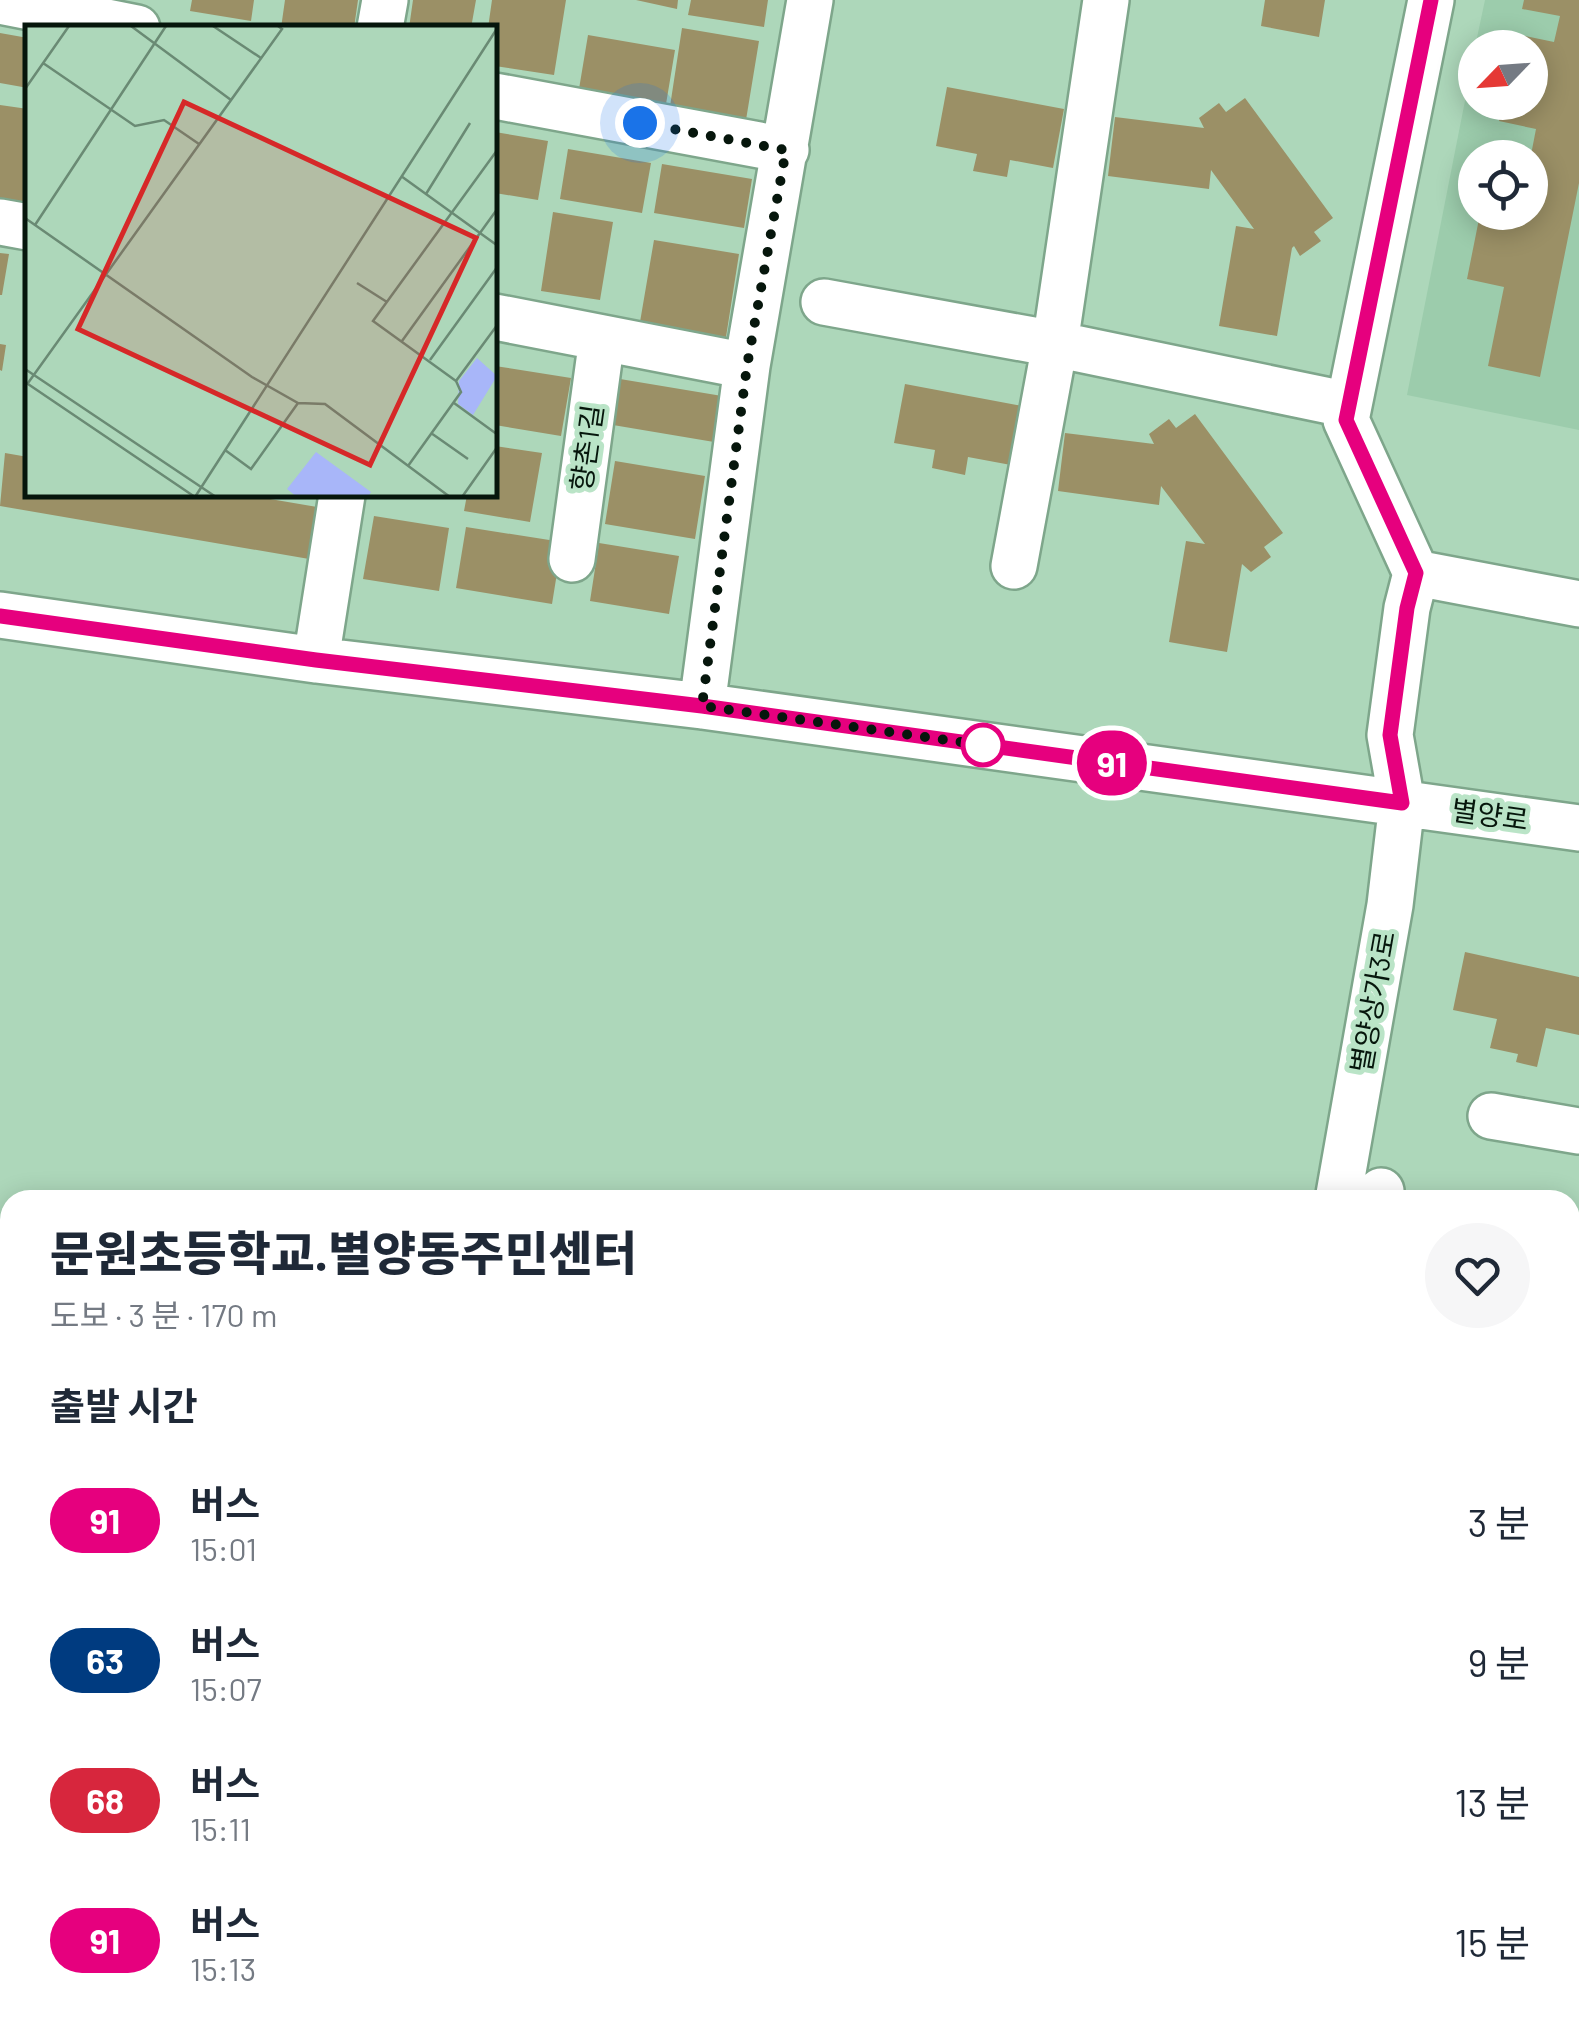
<!DOCTYPE html>
<html lang="ko">
<head>
<meta charset="utf-8">
<style>
  :root { --surface:#fff; --page:#f6f6f7; --text:#1f2937; --muted:#747a83 }
  body { margin:0; font-family:Barlow,"Noto Sans KR",sans-serif; background:var(--page); color:var(--text); height:100vh; display:flex; flex-direction:column; font-size:38px; white-space:nowrap }
  * { box-sizing:border-box; margin:0 }
  p { font-size:32px; color:var(--muted) }
  .icon { flex:none; width:55px; height:55px; fill:none; stroke:currentColor; stroke-width:2; stroke-linecap:round; stroke-linejoin:round }
  .map { position:relative; flex:1; overflow:hidden }
  .panel { position:absolute; left:0px; top:1190px; width:1580px; height:840px; display:flex; flex-direction:column; background:var(--surface); border-radius:30px 30px 0 0; box-shadow:0 5px 25px #0003 }
  .panel>* { flex:none }
  .badge { padding:0 20px; border-radius:32px; font-size:35px; line-height:65px }
  .needle { width:65px; rotate:245deg }
  .buttons { position:absolute; left:1458px; top:30px; display:grid; gap:20px }
  .buttons a { display:grid; place-items:center; width:90px; height:90px; border-radius:50%; background:var(--surface); box-shadow:0 5px 25px #0003; font-size:50px }
  .you { position:absolute; width:50px; height:50px; margin:-25px; border:8px solid #fff; border-radius:50%; background:#1a73e8; box-shadow:0 0 0 15px #1a73e833 }
  .map>.badge { position:absolute; translate:-50% -50%; box-shadow:0 0 0 5px #fff }
  h2 { padding:0 50px; font-size:38px; line-height:90px }
  .round { display:grid; place-items:center; flex:none; width:105px; height:105px; border-radius:52px; background:var(--page) }
  .summary { display:flex; align-items:center; justify-content:space-between; height:170px; padding:0 50px }
  h1 { font-size:48px; font-weight:800; line-height:75px }
  ul { padding:0; list-style:none }
  li { display:flex; align-items:center; gap:30px; height:140px; padding:0 50px }
  li div { flex:1 }
  li b { display:block; font-size:38px }
  li em { font-style:normal }
  li .badge { min-width:110px; font-weight:700; text-align:center }
  .map>svg:first-child { display:block }
  .built { fill:#9cccac; fill-rule:evenodd }
  .building { fill:#9b9066 }
  .lines { fill:none; stroke-linecap:round; stroke-linejoin:round }
  .minor-casing { stroke:#7ea68b; stroke-width:50 }
  .minor { stroke:#fff; stroke-width:45 }
  .line-casing { stroke:#fff; stroke-width:22 }
  .line { stroke:#e6007e; stroke-width:15 }
  .walk { stroke:#06160c; stroke-width:10; stroke-dasharray:0 18 }
  .stop-dot { fill:#fff; stroke:#e6007e; stroke-width:5 }
  .labels { text-anchor:middle; stroke-width:10; stroke-linejoin:round; paint-order:stroke }
  .street-label { font-size:28px; fill:#06160c; stroke:#bae4c7 }
  .inset-road { fill:none; stroke:#6a8a74; stroke-width:2.5 }
  .view { fill:#d62828; fill-opacity:0.15; stroke:#d62828; stroke-width:5 }
  .inset-edge { fill:none; stroke:#06160c; stroke-width:5 }
</style>
</head>
<body>
<div class="map">
<svg width="1579" height="2030" viewBox="0 0 1579 2030">
  <rect width="100%" height="100%" fill="#add7ba"/>
  <path class="built" d="M 1485,0 L 1579,0 L 1579,430 L 1407,395 L 1475,50 L 1475,102 L 1530,102 L 1530,48 L 1475,47 ZM 1475,158 L 1530,158 L 1530,212 L 1475,212 Z"/>
  <path class="building" d="M 192,0 L 254,0 L 251,21 L 190,11 Z
    M 285,0 L 358,0 L 354,28 L 281,28 Z
    M 413,0 L 476,0 L 471,28 L 409,28 Z
    M 492,0 L 566,0 L 554,75 L 495,66 L 495,28 L 488,28 Z
    M 636,0 L 678,0 L 677,9 Z
    M 691,0 L 768,0 L 764,27 L 688,15 Z
    M 1265,0 L 1325,0 L 1319,37 L 1261,26 Z
    M 1524,0 L 1579,0 L 1579,183 L 1540,377 L 1488,366 L 1504,287 L 1467,279 L 1480,214 L 1518,222 L 1520,212 L 1530,212 L 1530,160 L 1536,129 L 1499,121 L 1503,102 L 1530,102 L 1530,48 L 1514,48 L 1516,34 L 1554,42 L 1560,16 L 1522,9 Z
    M 682,28 L 759,41 L 745,126 L 669,113 Z
    M 0,33 L 28,38 L 28,88 L 0,83 Z
    M 588,35 L 675,50 L 666,104 L 579,89 Z
    M 947,87 L 1064,109 L 1053,168 L 1010,160 L 1007,177 L 973,171 L 977,154 L 936,146 Z
    M 1245,98 L 1333,218 L 1314,232 L 1321,241 L 1300,256 L 1294,246 L 1292,248 L 1277,336 L 1219,326 L 1236,226 L 1254,229 L 1211,170 L 1209,189 L 1108,176 L 1115,117 L 1204,128 L 1199,118 L 1219,103 L 1226,112 Z
    M 0,105 L 28,109 L 28,204 L 0,200 Z
    M 495,132 L 548,141 L 538,200 L 495,193 Z
    M 568,149 L 651,163 L 642,213 L 560,199 Z
    M 662,164 L 752,179 L 744,228 L 654,213 Z
    M 553,212 L 613,222 L 600,300 L 541,291 Z
    M 654,240 L 739,254 L 726,337 L 640,322 Z
    M 0,253 L 9,254 L 2,295 L 0,295 Z
    M 0,344 L 6,345 L 2,371 L 0,370 Z
    M 495,366 L 571,378 L 561,436 L 495,425 Z
    M 614,378 L 728,397 L 720,443 L 607,424 Z
    M 905,384 L 1022,406 L 1011,465 L 968,457 L 965,475 L 932,468 L 935,450 L 894,443 Z
    M 1195,414 L 1283,533 L 1264,547 L 1271,557 L 1251,572 L 1242,564 L 1227,652 L 1169,642 L 1186,541 L 1205,544 L 1161,486 L 1159,505 L 1058,491 L 1065,433 L 1154,444 L 1149,434 L 1169,419 L 1176,428 Z
    M 495,446 L 542,453 L 530,522 L 464,511 L 467,495 L 495,495 Z
    M 5,453 L 28,457 L 28,495 L 246,495 L 323,508 L 315,560 L 0,506 Z
    M 615,461 L 705,476 L 695,539 L 605,524 Z
    M 374,516 L 449,528 L 439,591 L 363,579 Z
    M 466,527 L 562,542 L 552,604 L 456,588 Z
    M 599,543 L 679,556 L 669,614 L 590,601 Z
    M 1465,952 L 1579,977 L 1579,1035 L 1546,1028 L 1537,1067 L 1516,1062 L 1518,1054 L 1490,1048 L 1497,1019 L 1453,1010 Z
    M 1570,1363 L 1579,1365 L 1579,1424 L 1570,1422 Z
    M 1570,1802 L 1579,1804 L 1579,1858 L 1570,1857 Z
    M 0,1849 L 10,1851 L 10,2020 L 122,2020 L 121,2030 L 0,2029 Z
    M 1570,1956 L 1579,1958 L 1579,2030 L 1534,2022 L 1570,2020 Z
    M 197,2020 L 616,2020 L 614,2030 L 195,2030 Z
    M 670,2020 L 949,2020 L 991,2028 L 668,2030 Z"/>
  <g class="lines">
    <g class="minor-casing">
      <path id="minor" d="M 0,1 L 137,28
        M 380,28 L 385,0
        M 495,96 L 786,150
        M 0,222 L 28,227
        M 824,302 L 1055,344 L 1349,405
        M 495,317 L 747,366
        M 572,559 L 602,338
        M 1014,566 L 1055,344 L 1106,0
        M 1416,573 L 1579,604
        M 0,615 L 316,660 L 702,706 L 1579,828
        M 316,660 L 342,495
        M 702,706 L 747,366 L 810,0
        M 1491,1116 L 1579,1131
        M 1338,1200 L 1390,905 L 1402,803 L 1390,735 L 1407,608 L 1416,573 L 1346,420 L 1431,0
        M 1379,1200 L 1381,1191
        M 1570,1291 L 1579,1293
        M 1570,1506 L 1579,1508
        M 1570,1766 L 1579,1767
        M 0,1793 L 10,1795
        M 1157,2020 L 1184,2030
        M 167,2030 L 169,2020
        M 647,2030 L 648,2020"/>
    </g>
    <use href="#minor" class="minor"/>
  </g>
  <g class="lines">
    <g class="line-casing">
      <path id="line" d="M 0,616 L 316,660 L 702,706 L 1402,803 L 1390,735 L 1407,608 L 1416,573 L 1346,420 L 1431,0"/>
    </g>
    <use href="#line" class="line"/>
    <path class="walk" d="M 640,123 L 786,150 L 747,366 L 702,706 L 983,745"/>
  </g>
  <circle class="stop-dot" cx="983" cy="745" r="20"/>
  <g class="labels">
    <g class="street-label">
      <text transform="translate(587 448) rotate(-82)" y="10">향촌1길</text>
      <text transform="translate(1490 815) rotate(8)" y="10">별양로</text>
      <text transform="translate(1373 1002) rotate(-80)" y="10">별양상가3로</text>
    </g>
  </g>
  <g transform="translate(25 25)">
    <rect width="472" height="472" fill="#add7ba"/>
    <path d="M 452,333 L 472,351 L 448,390 L 433,379 L 434,356 ZM 291,427 L 346,467 L 343,472 L 272,472 L 262,464 Z" fill="#a8b6f9"/>
    <path class="inset-road" d="M 106,1 L 206,75M 188,1 L 236,33M 18,38 L 110,101 L 139,95 L 174,119M 0,64 L 44,1M 376,151 L 473,221M 401,169 L 445,98M 0,193 L 227,352 L 273,378 L 300,379 L 425,472M 10,200 L 141,1M 332,258 L 362,277M 377,316 L 473,183M 405,335 L 473,241M 0,344 L 191,472M 431,356 L 348,296 L 473,124M 0,357 L 170,472M 3,358 L 257,4 L 253,1M 429,378 L 473,410M 406,408 L 443,434M 200,425 L 226,444 L 273,378M 383,441 L 436,367 L 431,356 L 473,299M 170,472 L 473,2M 437,472 L 473,421"/>
    <path class="view" d="M 159,77 L 451,213 L 345,440 L 53,304 Z"/>
    <rect width="472" height="472" class="inset-edge"/>
  </g>
</svg>
<div class="buttons">
<a><svg class="needle" viewBox="-14 -14 28 28"><path d="M0-13l5 13h-10z" fill="#e53935"/><path d="M0 13l5-13h-10z" fill="#747a83"/></svg></a>
<a><svg class="icon" aria-label="locate" viewBox="0 0 24 24"><circle cx="12" cy="12" r="6"/><path d="M12 2v4M12 18v4M2 12h4M18 12h4"/></svg></a>
</div>
<div class="you" style="left:640px;top:123px"></div>
<b class="badge" style="left:1112px;top:763px;background:#e6007e;color:#fff">91</b>
<section class="panel">
<div class="summary"><div><h1>문원초등학교.별양동주민센터</h1><p>도보 · 3 분 · 170 m</p></div><a class="round"><svg class="icon" aria-label="heart" viewBox="0 0 24 24"><path d="M12 20l-8-8c-3-5 5-10 8-4 3-6 11-1 8 4z"/></svg></a></div>
<h2>출발 시간</h2>
<ul>
<li><span class="badge" style="background:#e6007e;color:#fff">91</span><div><b>버스</b><p>15:01</p></div><em>3 분</em></li>
<li><span class="badge" style="background:#003b80;color:#fff">63</span><div><b>버스</b><p>15:07</p></div><em>9 분</em></li>
<li><span class="badge" style="background:#d7263d;color:#fff">68</span><div><b>버스</b><p>15:11</p></div><em>13 분</em></li>
<li><span class="badge" style="background:#e6007e;color:#fff">91</span><div><b>버스</b><p>15:13</p></div><em>15 분</em></li>
</ul>
</section>
</div>
</body>
</html>
